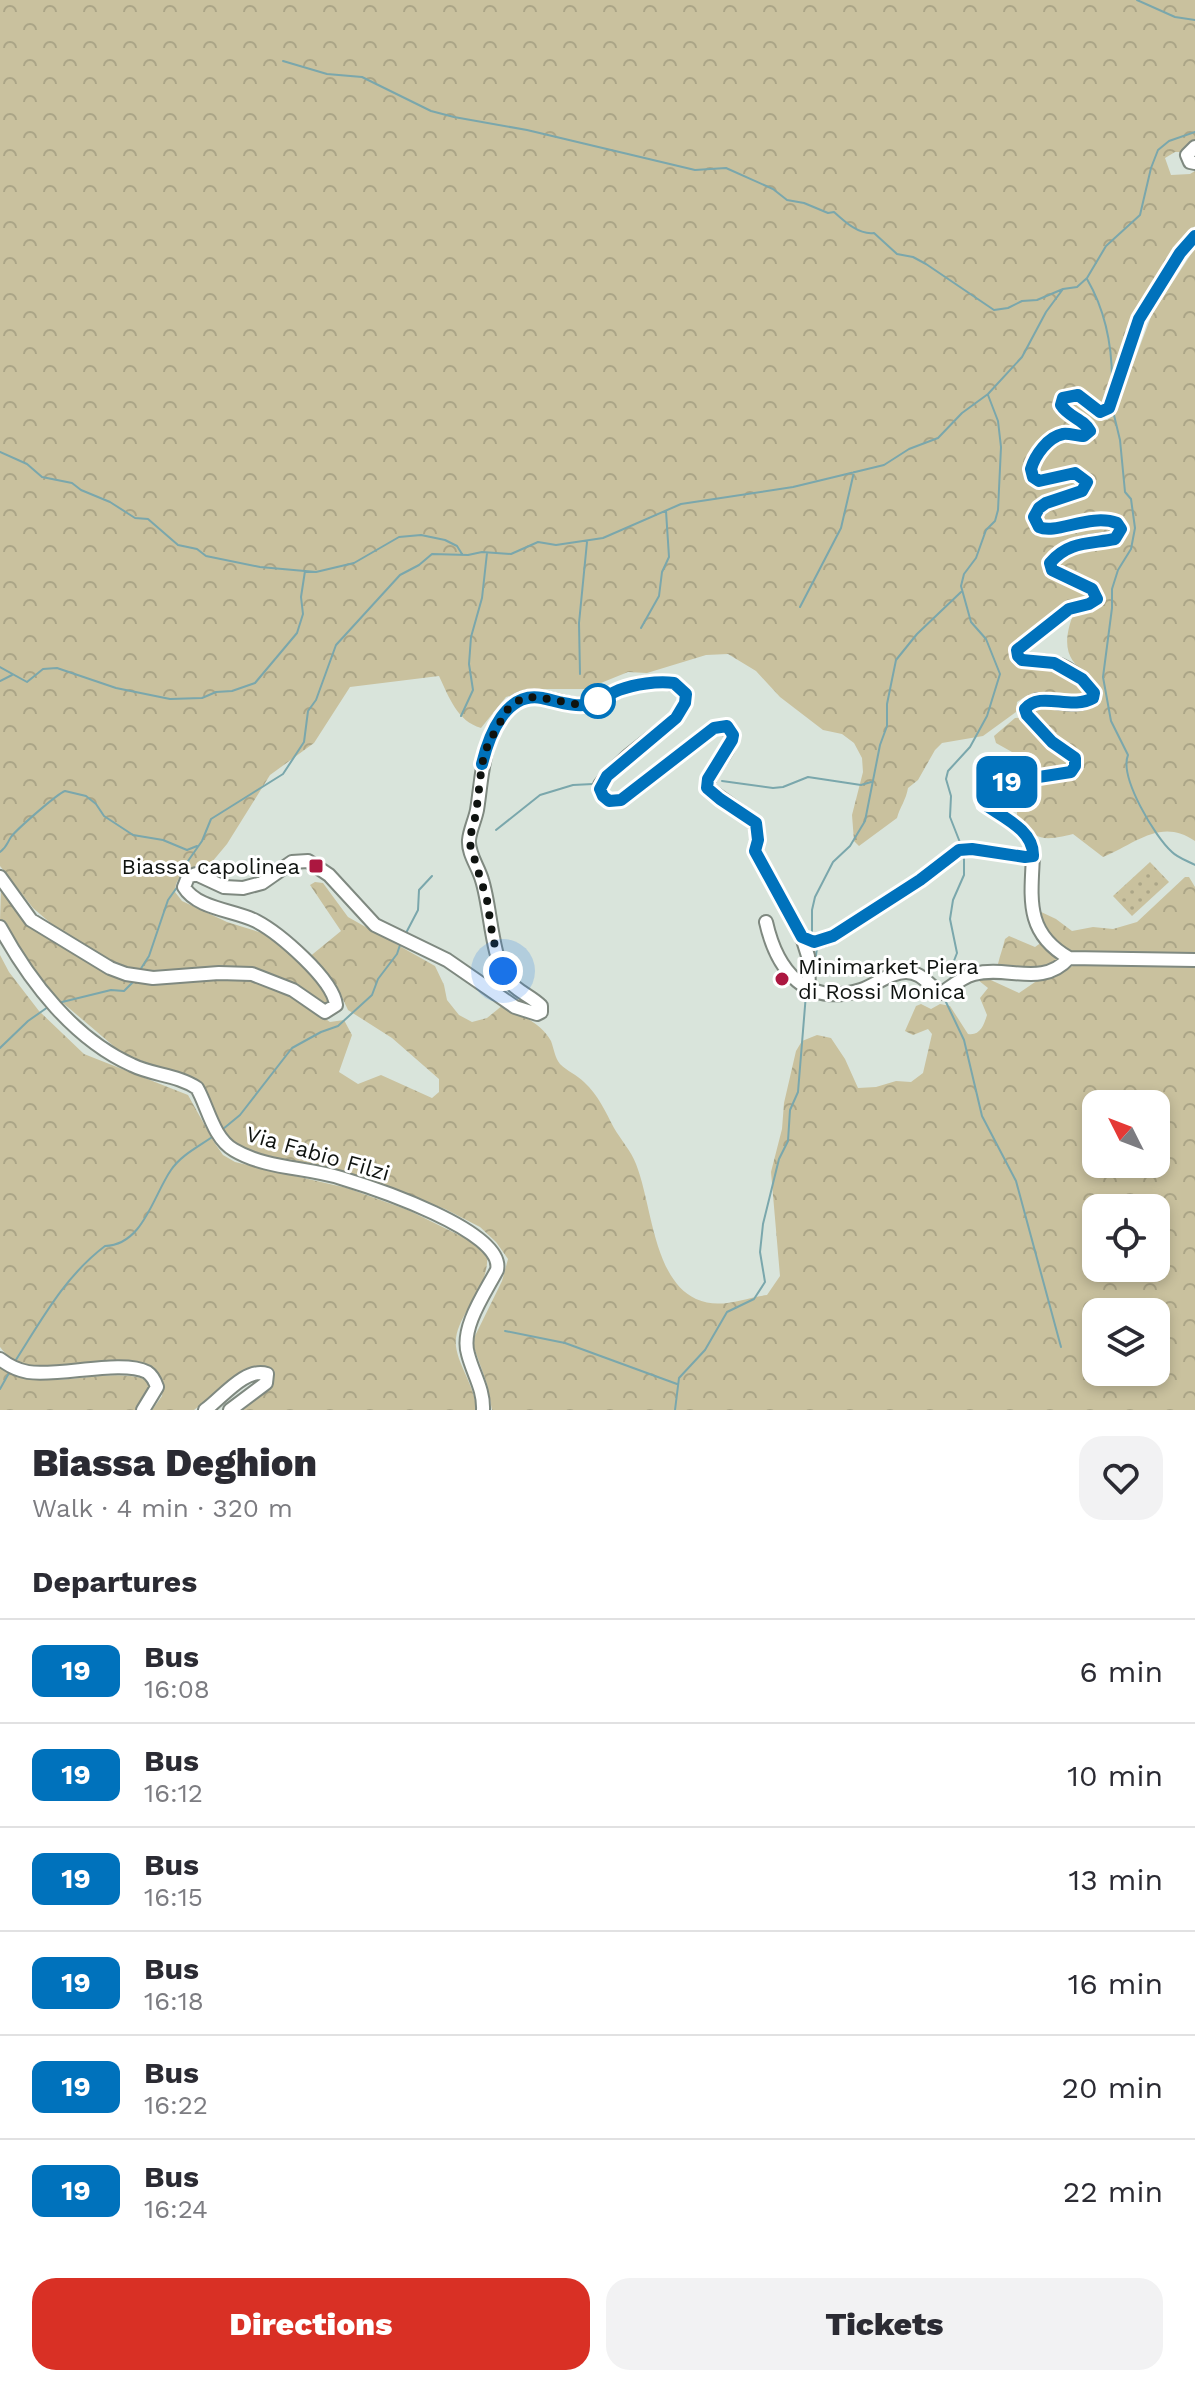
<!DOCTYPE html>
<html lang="en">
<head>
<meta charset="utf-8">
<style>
  :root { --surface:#fff; --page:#f2f2f3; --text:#2b2b33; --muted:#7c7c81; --line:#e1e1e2; --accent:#d93025 }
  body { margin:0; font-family:"Work Sans",sans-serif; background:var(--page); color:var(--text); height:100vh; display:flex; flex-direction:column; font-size:30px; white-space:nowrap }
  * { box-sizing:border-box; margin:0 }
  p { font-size:26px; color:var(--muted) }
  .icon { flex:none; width:44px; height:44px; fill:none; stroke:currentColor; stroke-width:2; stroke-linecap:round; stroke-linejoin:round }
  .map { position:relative; height:1410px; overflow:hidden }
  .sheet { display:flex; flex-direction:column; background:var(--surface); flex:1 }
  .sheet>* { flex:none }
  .badge { padding:0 16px; border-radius:12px; font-size:28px; line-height:52px }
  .needle { width:52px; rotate:312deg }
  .fabs { position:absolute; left:1082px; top:1090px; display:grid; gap:16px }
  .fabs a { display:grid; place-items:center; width:88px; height:88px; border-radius:16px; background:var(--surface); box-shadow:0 4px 12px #0003; font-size:40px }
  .you { position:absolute; width:40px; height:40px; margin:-20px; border:6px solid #fff; border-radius:50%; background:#1a73e8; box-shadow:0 0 0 12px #1a73e833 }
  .map>.badge { position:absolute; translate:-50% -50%; box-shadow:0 0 0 4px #fff }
  h2 { padding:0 32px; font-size:30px; line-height:72px }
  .round { display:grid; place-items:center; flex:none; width:84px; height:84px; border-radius:24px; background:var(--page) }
  .overview { display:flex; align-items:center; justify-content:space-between; height:136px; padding:0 32px }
  h1 { font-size:38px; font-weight:800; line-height:60px }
  .primary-button { display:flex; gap:16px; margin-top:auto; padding:16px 32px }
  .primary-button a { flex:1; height:92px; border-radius:24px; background:var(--accent); color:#fff; font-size:32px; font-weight:800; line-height:92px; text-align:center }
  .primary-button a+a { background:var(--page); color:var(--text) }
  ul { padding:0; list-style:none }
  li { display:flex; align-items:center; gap:24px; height:104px; padding:0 32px; border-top:2px solid var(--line) }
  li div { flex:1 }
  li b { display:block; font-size:30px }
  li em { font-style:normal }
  li .badge { min-width:88px; font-weight:700; text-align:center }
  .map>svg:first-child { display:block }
  .grass { fill:url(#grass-dots) }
  .forest { fill:url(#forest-crowns); fill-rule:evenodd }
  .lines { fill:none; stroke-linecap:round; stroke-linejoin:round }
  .stream { stroke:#7aa7ac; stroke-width:2 }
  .minor-casing { stroke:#7f8980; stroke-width:16 }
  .minor { stroke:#fff; stroke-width:12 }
  .line-casing { stroke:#fff; stroke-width:18 }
  .line { stroke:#0072bc; stroke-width:12 }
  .walk { stroke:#0f1310; stroke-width:8; stroke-dasharray:0 14.4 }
  .stop-dot { fill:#fff; stroke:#0072bc; stroke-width:4 }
  .poi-dot { fill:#ac1740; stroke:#fff; stroke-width:3 }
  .labels { text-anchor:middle; stroke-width:6; stroke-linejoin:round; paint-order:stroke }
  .poi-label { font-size:22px; fill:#0f1310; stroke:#fff; text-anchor:end }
  .street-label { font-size:22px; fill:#0f1310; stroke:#fff }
</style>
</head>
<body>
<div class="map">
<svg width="1195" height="1410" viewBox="0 0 1195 1410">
  <defs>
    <pattern id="grass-dots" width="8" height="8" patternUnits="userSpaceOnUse" patternTransform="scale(2)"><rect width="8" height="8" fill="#c9c19e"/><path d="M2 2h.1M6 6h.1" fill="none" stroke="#aba587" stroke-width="1.8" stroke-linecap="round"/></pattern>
    <pattern id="forest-crowns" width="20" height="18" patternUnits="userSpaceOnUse" patternTransform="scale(2)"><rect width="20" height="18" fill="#c9c19e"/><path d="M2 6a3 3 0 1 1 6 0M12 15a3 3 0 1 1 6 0" fill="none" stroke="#aba587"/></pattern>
  </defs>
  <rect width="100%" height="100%" fill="#d9e4db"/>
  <path class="grass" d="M 1150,862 L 1169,882 L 1132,916 L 1113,896 Z"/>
  <path class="forest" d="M 0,0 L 1195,0 L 1195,140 L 1183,152 L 1175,152 L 1165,158 L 1171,175 L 1190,174 L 1195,171 L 1195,226 L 1175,249 L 1106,403 L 1102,407 C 1084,391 1082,387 1058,395 L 1056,405 L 1084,430 L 1071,429 L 1025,469 L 1029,481 L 1037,486 L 1072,478 L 1082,482 L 1078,488 C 1059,495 1027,499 1029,524 L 1036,532 L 1045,535 L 1099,525 L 1115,528 L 1111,534 C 1089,532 1060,541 1046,560 L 1086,591 L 1091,598 C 1068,609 1019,628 1011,653 C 1019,673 1036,662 1051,666 C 1066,671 1078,684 1089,694 L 1073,699 L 1028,695 L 1017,702 L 1016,712 L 983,736 L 942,743 L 935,750 L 918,780 L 908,788 C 906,800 900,807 897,818 L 859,846 L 854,841 L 852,815 L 863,772 L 862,758 L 854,743 L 842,734 L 823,730 L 780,697 L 756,671 L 728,654 L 706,655 L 647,673 L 628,672 L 586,689 L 534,689 L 506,697 L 481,728 C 457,721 449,697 439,676 L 350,687 L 314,743 L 270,775 L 227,844 L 212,862 L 183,870 L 176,884 L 175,892 L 182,901 L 227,922 L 262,933 L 286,950 L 318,981 L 329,996 L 330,1003 L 326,1007 L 252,968 L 150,970 L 125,967 L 108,961 L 54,926 L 33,908 L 0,866 Z
    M 1195,248 L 1195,841 C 1161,817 1135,844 1103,857 L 1073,834 C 1044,841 1038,841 1017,820 L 1017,807 L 1007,797 L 994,804 L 988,802 L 986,795 L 1003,787 L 1077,769 L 1032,710 C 1048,699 1073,723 1101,701 C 1102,667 1050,675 1073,615 L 1095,610 L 1103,600 L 1103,594 C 1092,578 1070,577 1059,563 C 1077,543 1109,554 1126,536 L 1127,528 C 1107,495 1072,524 1045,522 L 1042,518 L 1046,511 L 1084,498 L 1094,485 L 1093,478 L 1078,467 L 1042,473 L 1038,469 L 1039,464 L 1061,441 L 1084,442 L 1094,436 L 1094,425 L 1070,404 L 1072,402 C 1086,401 1093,417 1107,420 L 1114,415 L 1152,314 Z
    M 1025,717 L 1068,760 L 1070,766 L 1035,773 L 1012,752 L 996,743 L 994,736 L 1015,718 Z
    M 1185,877 L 1189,877 L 1195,887 L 1195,953 L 1135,954 L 1070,951 L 1060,945 L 1047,930 L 1039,911 L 1056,919 L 1072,931 L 1093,927 L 1113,929 L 1137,922 Z
    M 315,882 L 323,883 L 348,917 L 435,966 L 444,985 L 447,1000 L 459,1015 L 472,1022 L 487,1018 L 503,1005 C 519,1013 543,1025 551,1041 C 554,1049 555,1058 560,1064 C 567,1071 577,1075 584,1082 C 599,1096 605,1111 614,1128 C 621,1140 631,1151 636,1164 C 652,1204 653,1279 696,1299 C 720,1310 743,1298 767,1295 L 780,1276 L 771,1172 L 782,1129 L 784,1103 L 796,1051 L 802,1041 L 817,1035 L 831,1038 L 845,1059 L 858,1088 L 876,1087 L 896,1081 L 911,1082 L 923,1073 L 932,1034 L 928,1029 L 913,1035 L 905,1031 L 916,1006 L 921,1004 L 931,1009 L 940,1004 L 950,1006 L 968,1034 C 980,1036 984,1025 987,1015 L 980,998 L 988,988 L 978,980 L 982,976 L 1019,993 L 1038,980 L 1073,966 L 1195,965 L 1195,1410 L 492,1410 L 487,1384 L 472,1342 L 502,1281 L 508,1259 L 496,1242 L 480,1227 L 445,1209 L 380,1186 L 250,1151 L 226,1137 L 194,1080 L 123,1054 L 43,986 L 0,921 L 1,890 L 40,932 L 118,977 L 137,983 L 227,978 L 256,981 L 293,997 L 330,1022 L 344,1020 L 352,1035 L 339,1072 L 358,1084 L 381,1075 L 432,1098 L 439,1092 L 439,1079 L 392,1038 L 348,1010 L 339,991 L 323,969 L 308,958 L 341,931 L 310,885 ZM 1096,1104 L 1156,1104 L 1156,1164 L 1096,1164 ZM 1096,1208 L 1156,1208 L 1156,1268 L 1096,1268 ZM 1096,1312 L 1156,1312 L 1156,1372 L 1096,1372 Z
    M 1009,936 L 1035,947 L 1042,942 L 1059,956 L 1058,959 C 1039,969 1018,975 998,964 C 1000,955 1003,948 1005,939 Z
    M 0,955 L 9,972 L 39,1011 L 84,1054 L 188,1095 L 214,1142 L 223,1155 L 235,1162 L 347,1188 L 408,1210 L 473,1242 L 487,1255 C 490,1286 460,1311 456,1338 C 453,1360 476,1385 476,1410 L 239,1410 L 274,1381 L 274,1372 L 261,1366 L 245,1371 L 194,1410 L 152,1410 L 162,1396 L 163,1381 L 148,1365 L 127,1362 L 29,1367 C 16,1363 8,1358 0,1347 Z
    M 0,1366 C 43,1397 98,1365 145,1379 L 150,1386 L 135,1410 L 0,1410 Z"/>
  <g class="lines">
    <path class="stream" d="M 1137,0 L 1175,17 L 1195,20
      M 283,61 L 327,74 L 362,77 L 431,111 L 454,117 L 527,130 L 695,170 L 726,168 L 773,189 L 787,200 L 804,203 L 828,213 L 834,212 C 845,222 859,235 874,233 L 897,254 L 913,257 L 926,264 L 994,310 L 1008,308 L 1022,301 L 1037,300 L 1063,289 L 1077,287 L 1087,278 L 1106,246 L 1140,215 L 1151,168 L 1158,150 L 1169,141 L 1195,132
      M 1087,279 C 1105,310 1112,345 1112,380
      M 1113,411 L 1120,440 L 1125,492 L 1131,499 L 1135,528 L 1131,549 L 1118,570 L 1112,589 L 1112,608 L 1103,677 L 1111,721 L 1128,755 C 1119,777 1155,837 1172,852 C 1178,858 1188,861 1195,865
      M 0,452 L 27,464 L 42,477 L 72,483 L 81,490 L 110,502 L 135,518 L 148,519 L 178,545 L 197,549 L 206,556 L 260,567 L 316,572 L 354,563 L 399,537 L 421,535 L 445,540 L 457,546 L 462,554
      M 800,607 L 841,528 L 854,472
      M 641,628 L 659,596 L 662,572 L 669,557 L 666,511
      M 0,667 L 27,682 L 43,669 L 57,668 L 116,688 L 170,699 L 202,698 L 216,692 L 232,691 L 255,683 L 297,633 L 303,614 L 301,597 L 305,571
      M 580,674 L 579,623 L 587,542
      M 0,681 L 12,675
      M 461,716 L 473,690 L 469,664 L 471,637 L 482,598 L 487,553
      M 722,781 L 773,788 L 783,787 L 808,777 L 861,785 L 871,782
      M 496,830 L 540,795 L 573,785 L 593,784
      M 961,845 L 950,817 L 951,796 L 946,779 L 948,771 L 970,747 L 987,716 L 1000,674 L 986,639 L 971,622 L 961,586 L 964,574 L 976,558 L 986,530 L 995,521 L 998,510 L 1001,447 L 998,421 L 988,395
      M 0,852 C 7,847 7,843 11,837 C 17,829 57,794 65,791 L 86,796 L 96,804 L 104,816 L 133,835 L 163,840 L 187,850 L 197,846
      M 406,933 L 418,910 L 419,890 L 432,876
      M 812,934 L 812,910 L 815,897 L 833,862 L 850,846 L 865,821 L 880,745 L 887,726 L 887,704 L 896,660 L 917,634 L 961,592
      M 814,969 L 817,948
      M 140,970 L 149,956 L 168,900 L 178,886 L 188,861 L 202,841 L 211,819 L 283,774 L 304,742 L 308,711 L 316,700 L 336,645 L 400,575 L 419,565 L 432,554 L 468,555 L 482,552 L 511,554 L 538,542 L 556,545 L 603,538 L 681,504 L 793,487 L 884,465 L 909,449 L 938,438 L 962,413 L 988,394 L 1022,357 L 1046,312 L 1063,289
      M 951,979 L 950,971 L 957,953 L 950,919 L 953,900 L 964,875 L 964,855
      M 946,997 L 945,1000 L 964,1040 L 982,1116 L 1016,1181 L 1061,1347
      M 58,1003 L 111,990 L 124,991 L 133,982
      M 0,1048 L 28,1021 L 48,1007
      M 223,1129 L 240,1115 L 292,1048 L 321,1032 L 338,1026 L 372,995 L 378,979 L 397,954 L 401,942
      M 505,1331 L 565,1343 L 677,1384
      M 14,1363 C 41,1321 64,1277 105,1246 C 143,1245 153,1196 171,1170 C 182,1154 200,1146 215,1135
      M 0,1389 L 9,1373
      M 675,1410 L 679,1378 L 705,1350 L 727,1312 L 754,1299 L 765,1282 L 760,1252 L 763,1224 L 779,1159 L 788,1141 L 790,1110 L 798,1092 L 806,994"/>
    <g class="minor-casing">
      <path id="minor" d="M 1195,147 L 1187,155 L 1190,162 L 1195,163
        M 1033,856 C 1031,899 1025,933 1069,958 L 1195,960
        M 0,877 L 31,920 L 110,968 L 126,974 L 153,978 L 219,973 L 252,974 L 293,990 L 325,1012 L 336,1005 C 333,979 279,933 256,921 C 234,910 197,909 184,887 L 188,877 L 196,874 L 224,887 L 243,888 L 262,883 L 292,862 L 308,861 L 329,875 L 375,925 L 447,960 L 515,1007 L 537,1014 L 541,1012 L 541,1006 C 531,996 516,991 508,980 C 491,957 491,908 482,880 C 478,866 468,854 469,840 C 470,830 475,820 477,810 C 483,773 482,729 514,703 C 535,686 567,710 591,704 C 601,701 609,695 618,691 C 637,683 673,674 686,694 L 685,703 L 676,718 L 628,756 L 607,776 L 600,785 L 603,796 L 609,801 L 621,800 L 714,728 L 727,726 C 743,747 707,766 707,788 L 756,823 L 758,840 L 755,851 L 799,932 C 808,945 820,942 833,936 L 920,880 L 959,850 L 972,849 L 1025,857 L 1033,856 C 1033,831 1002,816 984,804 L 983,794 L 989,788 L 1000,783 L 1071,772 L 1075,766 L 1075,758 L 1052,742 L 1027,715 L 1025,709 L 1037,700 C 1056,700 1079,711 1094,696 C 1089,681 1065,664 1049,662 C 1037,660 1028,664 1018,656 L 1017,650 L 1069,609 L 1089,604 L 1097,599 L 1092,589 L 1052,570 L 1050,563 C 1066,543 1089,542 1112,539 L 1121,529 L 1117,523 C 1090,513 1056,535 1039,527 L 1034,517 C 1042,498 1065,498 1082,491 L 1087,482 L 1075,473 L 1039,481 L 1033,477 L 1031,469 C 1035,455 1048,437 1063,434 C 1074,432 1080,439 1089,432 C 1086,420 1068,416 1061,405 L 1063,398 L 1078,395 L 1100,412 L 1109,408 L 1139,319 L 1180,253 L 1195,236
        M 766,922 C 777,971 806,1007 861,990 C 876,985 890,972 906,972 C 923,972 929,987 942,993 C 952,986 962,977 974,974 C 1008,965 1042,988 1069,958
        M 0,927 C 30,982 74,1039 132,1065 C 152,1075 178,1075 197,1088 C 208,1107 213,1138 234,1150 C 266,1169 306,1167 341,1178 C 371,1187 506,1231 497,1270 C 485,1293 460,1328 468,1354 C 473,1374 484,1389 483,1410
        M 802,937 L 808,956 L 809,989
        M 0,1359 C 9,1366 17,1370 28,1372 C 59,1377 122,1359 147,1372 C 153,1376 155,1381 157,1387 L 143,1410
        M 205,1410 C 222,1398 245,1367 267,1374 L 266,1383 L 230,1410"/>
    </g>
    <use href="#minor" class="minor"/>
  </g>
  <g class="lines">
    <g class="line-casing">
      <path id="line" d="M 482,764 C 489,735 506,691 542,698 C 557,701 575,708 591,704 C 601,701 609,694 619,690 C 635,684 657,681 674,683 L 686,694 L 685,703 L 676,718 L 607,776 L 600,789 L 603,796 L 609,801 L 621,800 L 714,728 L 727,726 L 733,735 L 732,740 L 708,779 L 707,788 L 720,799 L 756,823 L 758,840 L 755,851 L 802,937 L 814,942 L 833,936 L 920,880 L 959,850 L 972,849 L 1025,857 L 1033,856 C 1034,830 1002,817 984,804 L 983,794 L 989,788 L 1000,783 L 1071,772 L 1075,766 L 1075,758 L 1052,742 L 1027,715 L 1025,709 C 1040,690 1071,711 1093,698 L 1094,693 L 1082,679 L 1054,663 L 1022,660 L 1018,656 L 1017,650 L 1069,609 L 1089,604 L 1097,599 L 1092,589 L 1052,570 L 1050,563 C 1068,541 1090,544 1115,539 L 1121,529 L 1117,523 C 1090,513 1056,535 1039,527 L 1034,517 L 1039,508 L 1046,503 L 1082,491 L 1087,482 L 1075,473 L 1039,481 L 1033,477 L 1031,469 C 1035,455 1048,437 1063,434 C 1069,433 1077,436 1084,436 L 1090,431 C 1084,419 1068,417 1061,405 L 1063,398 L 1078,395 L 1100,412 L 1109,408 L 1139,319 L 1180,253 L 1195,236"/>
    </g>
    <use href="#line" class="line"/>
    <path class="walk" d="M 503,971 L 493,939 L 487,900 L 469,841 L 476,814 L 482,764 L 488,744 L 507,710 L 522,698 L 537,697 L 581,705 L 598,701"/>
  </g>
  <circle class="stop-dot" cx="598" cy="701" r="16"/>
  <g class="poi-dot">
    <rect x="308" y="858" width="16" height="16" rx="4"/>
    <circle cx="782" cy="979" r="8"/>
  </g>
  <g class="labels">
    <g class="poi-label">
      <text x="300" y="874">Biassa capolinea</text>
      <text x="798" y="974" text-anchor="start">Minimarket Piera<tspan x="798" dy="25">di Rossi Monica</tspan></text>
    </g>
    <g class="street-label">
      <text transform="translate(318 1153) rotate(16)" y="8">Via Fabio Filzi</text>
    </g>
  </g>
</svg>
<div class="fabs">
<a><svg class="needle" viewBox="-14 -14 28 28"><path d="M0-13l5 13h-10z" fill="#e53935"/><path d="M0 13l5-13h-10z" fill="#7c7c81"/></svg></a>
<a><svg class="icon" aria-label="locate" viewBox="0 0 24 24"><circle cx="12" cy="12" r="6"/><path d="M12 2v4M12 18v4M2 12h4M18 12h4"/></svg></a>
<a><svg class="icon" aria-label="layers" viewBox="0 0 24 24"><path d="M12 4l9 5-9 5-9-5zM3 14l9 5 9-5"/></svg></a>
</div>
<div class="you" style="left:503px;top:971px"></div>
<b class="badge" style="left:1007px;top:782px;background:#0072bc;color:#fff">19</b>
</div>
<section class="sheet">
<div class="overview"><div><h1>Biassa Deghion</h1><p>Walk · 4 min · 320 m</p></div><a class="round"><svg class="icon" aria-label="heart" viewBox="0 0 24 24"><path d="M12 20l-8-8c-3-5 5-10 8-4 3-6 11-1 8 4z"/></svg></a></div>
<h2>Departures</h2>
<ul>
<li><span class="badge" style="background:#0072bc;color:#fff">19</span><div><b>Bus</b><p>16:08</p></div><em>6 min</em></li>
<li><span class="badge" style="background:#0072bc;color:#fff">19</span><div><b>Bus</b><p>16:12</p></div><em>10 min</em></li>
<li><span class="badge" style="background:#0072bc;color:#fff">19</span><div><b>Bus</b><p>16:15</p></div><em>13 min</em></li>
<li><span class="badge" style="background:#0072bc;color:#fff">19</span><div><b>Bus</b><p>16:18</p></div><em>16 min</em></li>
<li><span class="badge" style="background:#0072bc;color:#fff">19</span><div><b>Bus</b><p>16:22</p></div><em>20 min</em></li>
<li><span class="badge" style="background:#0072bc;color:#fff">19</span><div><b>Bus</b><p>16:24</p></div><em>22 min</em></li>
</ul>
<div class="primary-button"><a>Directions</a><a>Tickets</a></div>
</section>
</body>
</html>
